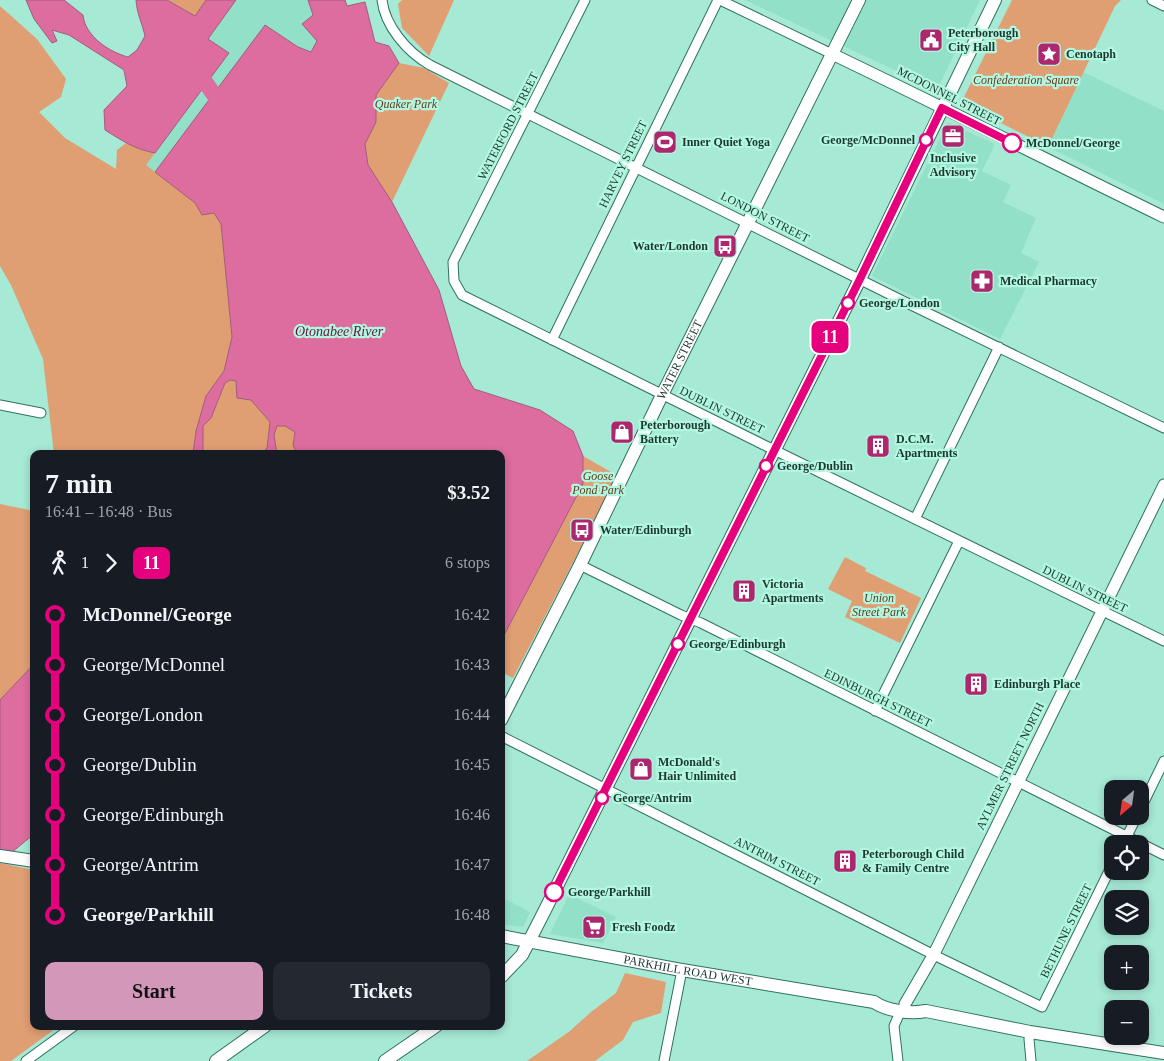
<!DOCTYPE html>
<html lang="en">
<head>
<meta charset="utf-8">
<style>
  :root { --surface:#171b24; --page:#242831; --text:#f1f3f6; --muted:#9ea1a6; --accent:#d297b9 }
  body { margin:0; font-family:Georgia,serif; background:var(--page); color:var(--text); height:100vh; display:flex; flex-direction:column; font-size:19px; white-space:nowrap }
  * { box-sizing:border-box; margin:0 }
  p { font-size:16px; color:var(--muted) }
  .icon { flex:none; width:28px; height:28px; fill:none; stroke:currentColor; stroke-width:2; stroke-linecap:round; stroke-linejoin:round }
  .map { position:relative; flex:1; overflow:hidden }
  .sheet { position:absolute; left:30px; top:450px; width:475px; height:580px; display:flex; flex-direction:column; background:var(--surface); border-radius:10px; box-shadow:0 2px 8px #0003 }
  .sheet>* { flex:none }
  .badge { padding:0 10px; border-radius:8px; font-size:18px; line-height:32px }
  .needle { width:32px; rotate:209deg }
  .fabs { position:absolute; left:1104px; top:780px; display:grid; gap:10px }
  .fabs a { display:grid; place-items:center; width:45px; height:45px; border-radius:10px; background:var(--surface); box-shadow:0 2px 8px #0003; font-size:25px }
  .map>.badge { position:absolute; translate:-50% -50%; box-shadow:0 0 0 2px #fff }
  .legs { display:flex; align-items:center; gap:8px; height:55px; padding:0 15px; font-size:16px }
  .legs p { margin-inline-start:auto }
  .summary { display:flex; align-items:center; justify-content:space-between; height:85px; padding:0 15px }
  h1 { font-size:28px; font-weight:600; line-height:38px }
  .cta { display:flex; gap:10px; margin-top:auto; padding:10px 15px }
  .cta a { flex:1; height:58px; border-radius:10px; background:var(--accent); color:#111; font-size:20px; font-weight:600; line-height:58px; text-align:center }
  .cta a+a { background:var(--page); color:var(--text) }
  ul { padding:0 15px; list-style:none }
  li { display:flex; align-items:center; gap:18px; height:50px; font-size:19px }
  li i { display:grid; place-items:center; width:8px; height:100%; margin:0 6px; background:currentColor }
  li i::after { content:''; width:12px; height:12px; margin:-6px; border:4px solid; border-radius:50%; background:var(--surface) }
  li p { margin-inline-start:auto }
  li:first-child i { background:linear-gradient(#0000 50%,currentColor 0) }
  li:last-child i { background:linear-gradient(currentColor 50%,#0000 0) }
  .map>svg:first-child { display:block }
  .built { fill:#93e0c9 }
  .green { fill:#e09e73 }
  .water { fill:#dd6c9f; stroke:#a35c7d }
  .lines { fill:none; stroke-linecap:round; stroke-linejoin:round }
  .river { stroke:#dd6c9f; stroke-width:16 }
  .minor-casing { stroke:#2f7160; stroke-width:11 }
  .tertiary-casing { stroke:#2f7160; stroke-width:13 }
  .secondary-casing { stroke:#2f7160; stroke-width:14 }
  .minor { stroke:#fff; stroke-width:9 }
  .tertiary { stroke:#fff; stroke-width:11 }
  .secondary { stroke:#fff; stroke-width:12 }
  .line-1-casing { stroke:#fff; stroke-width:11 }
  .line-1 { stroke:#e6007e; stroke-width:8 }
  .stop-1-dot { fill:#fff; stroke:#e6007e; stroke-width:2.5 }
  .labels { text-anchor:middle; stroke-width:4.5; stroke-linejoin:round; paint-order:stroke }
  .poi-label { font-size:12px; font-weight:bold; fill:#1c372f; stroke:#b3f7e1; text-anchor:start }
  .park-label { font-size:12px; font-style:italic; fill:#653b1e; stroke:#b3f7e1 }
  .street-label { font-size:12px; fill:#1c372f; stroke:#b3f7e1 }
  .stop-label { font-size:12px; font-weight:bold; fill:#1c372f; stroke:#b3f7e1; text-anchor:start }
  .water-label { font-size:14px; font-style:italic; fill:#5f183c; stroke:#b3f7e1 }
</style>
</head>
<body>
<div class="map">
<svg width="1164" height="1061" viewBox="0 0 1164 1061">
  <rect width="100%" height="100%" fill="#a6e9d4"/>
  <path class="built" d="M 236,0 L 308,0 L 313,15 L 317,41 L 311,53 L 298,47 L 265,26 L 155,172 L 146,165 L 229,54 L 207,39 Z
    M 745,0 L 980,0 L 937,90 Z
    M 1083,72 L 1164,111 L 1164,204 L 1048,147 Z
    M 948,122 L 995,144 L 982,171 L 1011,185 L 1003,202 L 1036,218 L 1021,253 L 1039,262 L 1000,339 L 872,276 Z
    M 569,894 L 616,917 L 603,943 L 550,934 Z
    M 501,897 L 530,912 L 523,927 L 501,924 Z"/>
  <path class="green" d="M 167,0 L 206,0 L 195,16 Z
    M 402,0 L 454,0 L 429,56 L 402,28 L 398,4 Z
    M 1012,0 L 1121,0 L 1115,6 L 1048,147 L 964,104 L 964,97 Z
    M 0,6 L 37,39 L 66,79 L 61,97 L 39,112 L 65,138 L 116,169 L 117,150 L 126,143 L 147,152 L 155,153 L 146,165 L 195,203 L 202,215 L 214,213 L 221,224 L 232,337 L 224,371 L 206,396 L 196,431 L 193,454 L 54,454 L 43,359 L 11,285 L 0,266 Z
    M 399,63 L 424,68 L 449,83 L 392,202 L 368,165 L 365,143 L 376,122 L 376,95 Z
    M 230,380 L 236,381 L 237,387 L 243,399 L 251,399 L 270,422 L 267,448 L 261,454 L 203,454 L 203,426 L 211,418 L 225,383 Z
    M 277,426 L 285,426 L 295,432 L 293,445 L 297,454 L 277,454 L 274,435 Z
    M 583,456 L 618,476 L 513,678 L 501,672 L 501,641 L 583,484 Z
    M 0,504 L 34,511 L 34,664 L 0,700 Z
    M 845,557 L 866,568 L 865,571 L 921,598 L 900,643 L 845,617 L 852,601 L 828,589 Z
    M 0,863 L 34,870 L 34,1026 L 59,1026 L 11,1061 L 0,1061 Z
    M 625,973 L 666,982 L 661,1013 L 633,1022 L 623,1040 L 595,1061 L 527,1061 L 570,1031 L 591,1012 L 616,993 Z"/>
  <path class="water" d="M 26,0 L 64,0 L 83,15 C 85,36 109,52 128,57 L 137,50 L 145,36 C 142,22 137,15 136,0 L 167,0 L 195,16 L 206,0 L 236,0 L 208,39 L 229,53 L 155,153 C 136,150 121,140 105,130 L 104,110 L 127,86 L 124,70 L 69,35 L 52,30 L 57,41 L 52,43 L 34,19 Z
    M 308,0 L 345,0 L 347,6 L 365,2 L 375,42 L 389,46 L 399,63 L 376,95 L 376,122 L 365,144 L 368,165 L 392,202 L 439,290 L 461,366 L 474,389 L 540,410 L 573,431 L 583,456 L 583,484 L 501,641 L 501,454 L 297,454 L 293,445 L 295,432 L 285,426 L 277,426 L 274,435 L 277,454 L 261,454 L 267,448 L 270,422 L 251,400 L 237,398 L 236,381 L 230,380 L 225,383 L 211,418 L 203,426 L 203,454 L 193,454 L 196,431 L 206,396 L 224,371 L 232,337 L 221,224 L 214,213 L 202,215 L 195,203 L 155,172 L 265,25 L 298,47 L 311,52 L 317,41 L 302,24 L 313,15 Z
    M 34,664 L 34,834 L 0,862 L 0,700 Z"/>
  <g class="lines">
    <path class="river" d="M 194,66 L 226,112"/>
    <g class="minor-casing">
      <path id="minor" d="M 382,0 C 385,26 407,52 430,65 L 905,302 L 1164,428
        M 585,0 L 453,262 L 454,281 L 462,295 L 764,445 L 1164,641
        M 720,0 L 832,54
        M 1152,0 L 1164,6
        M 552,340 L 718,0
        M 0,405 L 41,413
        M 915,519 L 999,347
        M 580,565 L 681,615 L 701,623 L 1164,855
        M 875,711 L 959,541
        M 501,736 L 940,958 L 1042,1007 L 1112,865
        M 1140,810 L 1164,761
        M 1123,844 L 1137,816
        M 1030,1032 L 1029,1039 L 1031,1061
        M 26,1061 L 74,1026
        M 664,1061 L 682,970
        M 898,1061 L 894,1026 L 901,1010"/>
    </g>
    <g class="tertiary-casing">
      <path id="tertiary" d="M 832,54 C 943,107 1053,163 1164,217
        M 905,1004 L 934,954 L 1164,485"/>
    </g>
    <g class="secondary-casing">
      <g id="secondary">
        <path id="s1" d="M 501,720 L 580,565 L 662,395 L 859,0"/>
        <path d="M 0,856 L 34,861"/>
        <path id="s2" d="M 501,936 L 676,969 L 874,1002 C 887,1011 910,1014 926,1011 L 1030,1032 L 1164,1053"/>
        <path d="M 501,977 L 522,955 L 545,910 L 860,279 L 995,0"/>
        <path d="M 216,1061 L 265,1026"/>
        <path d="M 385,1061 L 436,1026"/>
      </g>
    </g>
    <use href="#minor" class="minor"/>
    <use href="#tertiary" class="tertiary"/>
    <use href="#secondary" class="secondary"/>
  </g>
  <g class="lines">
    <g class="line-1-casing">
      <path id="line-1" d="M 554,892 L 860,279 L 942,108 L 1012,143"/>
    </g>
    <use href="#line-1" class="line-1"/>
  </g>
  <defs>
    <g id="civic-square" transform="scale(1.25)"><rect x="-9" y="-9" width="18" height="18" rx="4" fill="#ac276e" stroke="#b3f7e1"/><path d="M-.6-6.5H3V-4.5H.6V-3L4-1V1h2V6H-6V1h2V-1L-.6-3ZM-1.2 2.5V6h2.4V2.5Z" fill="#fff"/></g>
    <g id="sight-square" transform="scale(1.25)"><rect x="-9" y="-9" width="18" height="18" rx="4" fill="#ac276e" stroke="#b3f7e1"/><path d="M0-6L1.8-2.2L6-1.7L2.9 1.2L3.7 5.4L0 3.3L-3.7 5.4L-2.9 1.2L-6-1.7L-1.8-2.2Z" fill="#fff"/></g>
    <g id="office-square" transform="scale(1.25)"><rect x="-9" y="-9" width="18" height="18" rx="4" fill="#ac276e" stroke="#b3f7e1"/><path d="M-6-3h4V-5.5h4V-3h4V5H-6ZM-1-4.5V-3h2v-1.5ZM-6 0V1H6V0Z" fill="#fff"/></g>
    <g id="stadium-square" transform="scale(1.25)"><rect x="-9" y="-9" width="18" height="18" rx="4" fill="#ac276e" stroke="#b3f7e1"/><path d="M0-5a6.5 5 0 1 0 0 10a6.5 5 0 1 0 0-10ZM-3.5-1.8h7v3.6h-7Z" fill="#fff"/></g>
    <g id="bus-square" transform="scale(1.25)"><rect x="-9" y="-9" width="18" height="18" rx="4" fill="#ac276e" stroke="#b3f7e1"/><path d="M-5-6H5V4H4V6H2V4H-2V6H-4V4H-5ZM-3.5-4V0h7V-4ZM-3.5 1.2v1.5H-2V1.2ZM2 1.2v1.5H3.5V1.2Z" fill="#fff"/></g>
    <g id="pharmacy-square" transform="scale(1.25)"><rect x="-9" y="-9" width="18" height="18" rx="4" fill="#ac276e" stroke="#b3f7e1"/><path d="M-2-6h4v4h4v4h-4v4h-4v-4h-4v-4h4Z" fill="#fff"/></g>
    <g id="shop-square" transform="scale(1.25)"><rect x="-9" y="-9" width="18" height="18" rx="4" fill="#ac276e" stroke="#b3f7e1"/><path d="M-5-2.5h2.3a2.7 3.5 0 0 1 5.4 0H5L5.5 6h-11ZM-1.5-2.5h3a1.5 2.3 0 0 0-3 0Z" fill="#fff"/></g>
    <g id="building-square" transform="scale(1.25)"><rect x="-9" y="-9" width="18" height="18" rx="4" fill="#ac276e" stroke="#b3f7e1"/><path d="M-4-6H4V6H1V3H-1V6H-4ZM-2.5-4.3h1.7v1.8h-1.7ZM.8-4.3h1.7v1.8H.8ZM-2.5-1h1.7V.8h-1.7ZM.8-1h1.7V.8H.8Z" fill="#fff"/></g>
    <g id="supermarket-square" transform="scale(1.25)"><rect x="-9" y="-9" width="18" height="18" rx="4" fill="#ac276e" stroke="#b3f7e1"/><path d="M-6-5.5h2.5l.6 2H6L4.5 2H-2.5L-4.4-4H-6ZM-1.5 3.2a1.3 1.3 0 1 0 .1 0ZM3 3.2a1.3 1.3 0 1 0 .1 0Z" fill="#fff"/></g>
  </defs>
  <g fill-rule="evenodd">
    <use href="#civic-square" x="931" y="40"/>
    <use href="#sight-square" x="1049" y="54"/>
    <use href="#office-square" x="953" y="136"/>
    <use href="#stadium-square" x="665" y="142"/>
    <use href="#bus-square" x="725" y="246"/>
    <use href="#pharmacy-square" x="982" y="281"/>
    <use href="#shop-square" x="622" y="432"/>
    <use href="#building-square" x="878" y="446"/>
    <use href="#bus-square" x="582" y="530"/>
    <use href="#building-square" x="744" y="591"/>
    <use href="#building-square" x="976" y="684"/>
    <use href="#shop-square" x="641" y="769"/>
    <use href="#building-square" x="845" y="861"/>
    <use href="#supermarket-square" x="594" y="927"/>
  </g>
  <g class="stop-1-dot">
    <circle cx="926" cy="140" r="6"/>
    <circle cx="1012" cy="143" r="9"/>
    <circle cx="848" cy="303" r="6"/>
    <circle cx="766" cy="466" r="6"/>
    <circle cx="678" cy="644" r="6"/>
    <circle cx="602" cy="798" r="6"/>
    <circle cx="554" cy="892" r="9"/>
  </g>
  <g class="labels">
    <g class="poi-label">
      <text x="948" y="37">Peterborough<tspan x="948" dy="14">City Hall</tspan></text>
      <text x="1066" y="58">Cenotaph</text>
      <text x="682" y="146">Inner Quiet Yoga</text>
      <text x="953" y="162" text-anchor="middle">Inclusive<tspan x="953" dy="14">Advisory</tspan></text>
      <text x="708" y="250" text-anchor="end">Water/London</text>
      <text x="1000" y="285">Medical Pharmacy</text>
      <text x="640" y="429">Peterborough<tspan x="640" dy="14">Battery</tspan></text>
      <text x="896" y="443">D.C.M.<tspan x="896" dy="14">Apartments</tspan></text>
      <text x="600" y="534">Water/Edinburgh</text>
      <text x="762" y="588">Victoria<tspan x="762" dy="14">Apartments</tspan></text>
      <text x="994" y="688">Edinburgh Place</text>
      <text x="658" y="766">McDonald's<tspan x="658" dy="14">Hair Unlimited</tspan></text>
      <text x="862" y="858">Peterborough Child<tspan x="862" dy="14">&amp; Family Centre</tspan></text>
      <text x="612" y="931">Fresh Foodz</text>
    </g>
    <g class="park-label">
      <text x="1026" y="84">Confederation Square</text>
      <text x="406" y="108">Quaker Park</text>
      <text x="598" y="480">Goose<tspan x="598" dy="14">Pond Park</tspan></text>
      <text x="879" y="602">Union<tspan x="879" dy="14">Street Park</tspan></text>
    </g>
    <g class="street-label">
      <text transform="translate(949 96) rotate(27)" y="4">MCDONNEL STREET</text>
      <text transform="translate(508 126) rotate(-63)" y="4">WATERFORD STREET</text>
      <text transform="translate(623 164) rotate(-64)" y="4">HARVEY STREET</text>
      <text transform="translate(765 217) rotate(27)" y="4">LONDON STREET</text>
      <text dy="4" stroke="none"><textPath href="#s1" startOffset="402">WATER STREET</textPath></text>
      <text transform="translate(722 410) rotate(26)" y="4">DUBLIN STREET</text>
      <text transform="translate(1085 589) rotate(26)" y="4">DUBLIN STREET</text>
      <text transform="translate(878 698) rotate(26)" y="4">EDINBURGH STREET</text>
      <text transform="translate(1010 766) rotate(-64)" y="4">AYLMER STREET NORTH</text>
      <text transform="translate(777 861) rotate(27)" y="4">ANTRIM STREET</text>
      <text transform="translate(1066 931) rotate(-64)" y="4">BETHUNE STREET</text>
      <text dy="4" stroke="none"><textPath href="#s2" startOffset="190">PARKHILL ROAD WEST</textPath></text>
    </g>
    <g class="stop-label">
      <text x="915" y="144" text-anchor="end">George/McDonnel</text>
      <text x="1026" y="147">McDonnel/George</text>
      <text x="859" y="307">George/London</text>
      <text x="777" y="470">George/Dublin</text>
      <text x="689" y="648">George/Edinburgh</text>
      <text x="613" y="802">George/Antrim</text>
      <text x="568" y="896">George/Parkhill</text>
    </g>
    <g class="water-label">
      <text x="339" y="336">Otonabee River</text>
    </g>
  </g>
</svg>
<div class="fabs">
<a><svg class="needle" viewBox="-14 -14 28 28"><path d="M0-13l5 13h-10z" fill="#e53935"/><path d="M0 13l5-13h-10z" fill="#9ea1a6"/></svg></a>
<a><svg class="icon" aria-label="locate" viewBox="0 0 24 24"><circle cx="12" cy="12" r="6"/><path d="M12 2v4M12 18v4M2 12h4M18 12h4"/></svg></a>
<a><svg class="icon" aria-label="layers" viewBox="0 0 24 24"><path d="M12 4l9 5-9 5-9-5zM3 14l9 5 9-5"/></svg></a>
<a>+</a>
<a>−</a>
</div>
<b class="badge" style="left:830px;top:337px;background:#e6007e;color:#fff">11</b>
<section class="sheet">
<div class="summary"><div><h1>7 min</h1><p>16:41 – 16:48 · Bus</p></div><b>$3.52</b></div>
<div class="legs"><svg class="icon" aria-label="walk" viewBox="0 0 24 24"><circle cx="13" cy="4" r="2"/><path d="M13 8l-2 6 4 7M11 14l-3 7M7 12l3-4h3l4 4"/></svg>1<svg class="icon" aria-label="forward" viewBox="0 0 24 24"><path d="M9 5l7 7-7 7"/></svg><b class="badge" style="background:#e6007e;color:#fff">11</b><p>6 stops</p></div>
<ul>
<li><i style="color:#e6007e"></i><b>McDonnel/George</b><p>16:42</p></li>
<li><i style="color:#e6007e"></i><span>George/McDonnel</span><p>16:43</p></li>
<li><i style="color:#e6007e"></i><span>George/London</span><p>16:44</p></li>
<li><i style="color:#e6007e"></i><span>George/Dublin</span><p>16:45</p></li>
<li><i style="color:#e6007e"></i><span>George/Edinburgh</span><p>16:46</p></li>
<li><i style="color:#e6007e"></i><span>George/Antrim</span><p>16:47</p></li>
<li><i style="color:#e6007e"></i><b>George/Parkhill</b><p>16:48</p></li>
</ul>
<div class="cta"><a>Start</a><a>Tickets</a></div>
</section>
</div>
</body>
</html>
